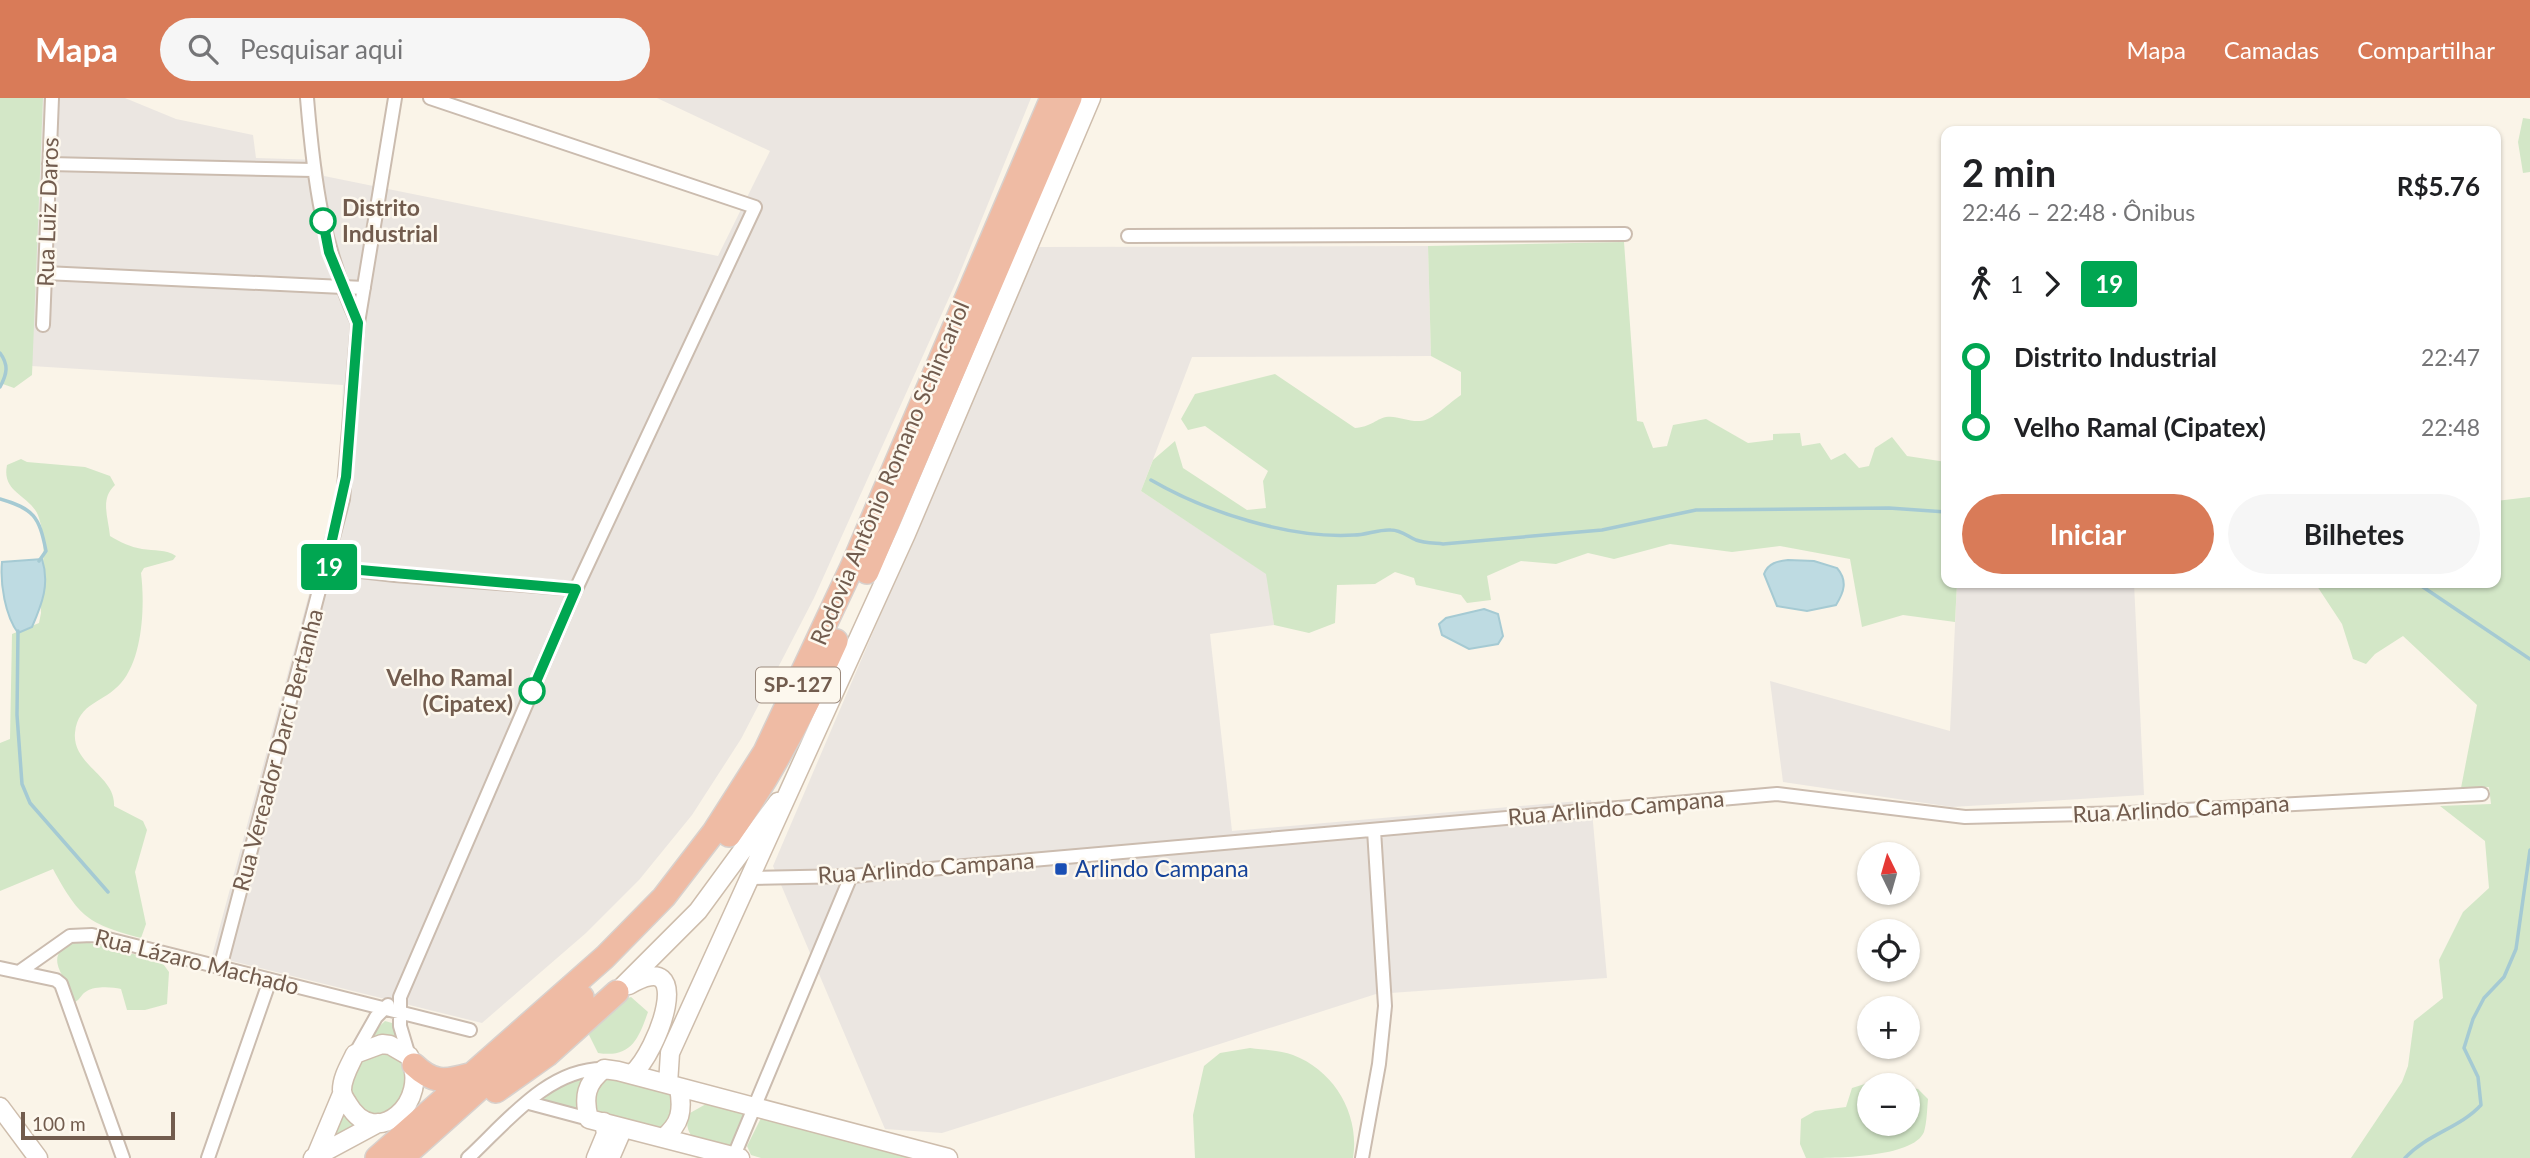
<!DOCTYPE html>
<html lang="pt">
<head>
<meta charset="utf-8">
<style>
  :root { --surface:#fff; --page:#f6f6f6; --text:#202124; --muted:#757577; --accent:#d97b58 }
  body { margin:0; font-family:Lato,sans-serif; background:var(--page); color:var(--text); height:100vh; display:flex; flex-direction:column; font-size:26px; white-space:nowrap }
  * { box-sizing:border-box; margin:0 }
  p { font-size:23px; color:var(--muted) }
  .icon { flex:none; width:38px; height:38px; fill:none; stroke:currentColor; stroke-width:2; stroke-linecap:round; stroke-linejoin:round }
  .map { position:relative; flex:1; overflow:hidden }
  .panel { position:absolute; left:1941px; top:28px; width:560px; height:462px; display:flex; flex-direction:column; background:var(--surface); border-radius:14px; box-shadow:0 2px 5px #0004 }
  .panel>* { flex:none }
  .badge { padding:0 14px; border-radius:5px; font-size:24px; line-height:46px }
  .needle { width:46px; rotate:355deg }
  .controls { position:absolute; left:1857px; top:744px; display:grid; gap:14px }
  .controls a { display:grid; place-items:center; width:63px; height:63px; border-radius:50%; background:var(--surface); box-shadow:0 2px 5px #0004; font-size:35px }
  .scale { position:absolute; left:21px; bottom:18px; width:154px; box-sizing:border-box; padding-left:7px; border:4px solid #725c4e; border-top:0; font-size:19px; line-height:24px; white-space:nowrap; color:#725c4e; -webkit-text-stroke:5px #fdf8ee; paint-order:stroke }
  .map>.badge { position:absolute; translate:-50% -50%; box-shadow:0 0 0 4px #fff }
  .legs { display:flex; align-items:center; gap:10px; height:77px; padding:0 21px; font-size:23px }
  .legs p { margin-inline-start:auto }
  .headline { display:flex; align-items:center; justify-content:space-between; height:119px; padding:0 21px }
  h1 { font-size:38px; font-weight:700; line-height:52px }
  .primary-button { display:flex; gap:14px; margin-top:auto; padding:14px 21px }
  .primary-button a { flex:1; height:80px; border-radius:42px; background:var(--accent); color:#fff; font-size:28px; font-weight:700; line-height:80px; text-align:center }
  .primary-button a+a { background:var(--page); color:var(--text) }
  ul { padding:0 21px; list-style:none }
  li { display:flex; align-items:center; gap:24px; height:70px; font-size:26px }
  li i { display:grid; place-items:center; width:10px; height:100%; margin:0 9px; background:currentColor }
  li i::after { content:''; width:18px; height:18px; margin:-9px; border:5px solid; border-radius:50%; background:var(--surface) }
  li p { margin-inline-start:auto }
  li:first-child i { background:linear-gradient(#0000 50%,currentColor 0) }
  li:last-child i { background:linear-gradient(currentColor 50%,#0000 0) }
  header { display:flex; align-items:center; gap:42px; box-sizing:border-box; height:98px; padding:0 35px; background:var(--accent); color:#fff }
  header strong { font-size:33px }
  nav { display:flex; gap:38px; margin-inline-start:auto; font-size:24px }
  .search { width:490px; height:63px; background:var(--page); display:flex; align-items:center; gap:18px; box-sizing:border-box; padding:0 24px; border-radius:38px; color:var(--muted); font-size:26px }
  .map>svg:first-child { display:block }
  .industrial { fill:#ebe6e1 }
  .green { fill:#d3e7c7 }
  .water { fill:#bedbe2; stroke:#a5cad3; stroke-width:2 }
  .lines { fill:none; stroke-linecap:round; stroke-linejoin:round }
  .stream { stroke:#a5cad3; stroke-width:3.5 }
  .street-casing { stroke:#cbbcaf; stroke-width:16 }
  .secondary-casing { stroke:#cebdac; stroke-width:21 }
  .highway-casing { stroke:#d8d1cd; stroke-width:26 }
  .street { stroke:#fff; stroke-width:12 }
  .secondary { stroke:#fff; stroke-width:18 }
  .highway { stroke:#efbba4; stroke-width:23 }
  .line-1-casing { stroke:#fff; stroke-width:16 }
  .line-1 { stroke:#00a651; stroke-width:10 }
  .stop-1-dot { fill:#fff; stroke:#00a651; stroke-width:3.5 }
  .transit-dot { fill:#1a4fb4; stroke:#fdf8ee; stroke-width:2.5 }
  .labels { text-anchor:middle; stroke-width:5; stroke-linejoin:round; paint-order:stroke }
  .shield { fill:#fdf8ee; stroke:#9c8b7e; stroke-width:2 }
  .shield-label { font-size:21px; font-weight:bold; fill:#725c4e }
  .stop-label { font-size:23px; font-weight:bold; fill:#725c4e; stroke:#fdf8ee; text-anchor:start }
  .street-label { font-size:23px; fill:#725c4e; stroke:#fdf8ee }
  .transit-label { font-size:23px; fill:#164399; stroke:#fdf8ee; text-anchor:start }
</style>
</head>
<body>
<header>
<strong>Mapa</strong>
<div class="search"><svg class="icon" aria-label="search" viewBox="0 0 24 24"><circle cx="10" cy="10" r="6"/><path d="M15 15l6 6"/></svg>Pesquisar aqui</div>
<nav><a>Mapa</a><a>Camadas</a><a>Compartilhar</a></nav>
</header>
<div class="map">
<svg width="2530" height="1060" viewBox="0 0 2530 1060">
  <rect width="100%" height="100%" fill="#faf4e8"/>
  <path class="industrial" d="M 43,0 L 125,0 L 176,21 L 253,37 L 256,60 L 321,62 L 324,78 L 718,158 L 770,53 L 657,0 L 1031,0 L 957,182 L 814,500 L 741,641 L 692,717 L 639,782 L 586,835 L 482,925 L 212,858 L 335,399 L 340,357 L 343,287 L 31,268 Z
    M 1428,148 L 1431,258 L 1192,259 L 1141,393 L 1267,476 L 1274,527 L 1210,536 L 1232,733 L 1591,702 L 1607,880 L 1376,896 L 942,1035 L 885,1031 L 773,768 L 1038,149 Z
    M 1957,485 L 2134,485 L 2144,697 L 1952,709 L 1783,684 L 1770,583 L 1950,633 Z"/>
  <path class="green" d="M 0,0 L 43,0 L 32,277 L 14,290 L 0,285 Z
    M 2523,20 L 2530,21 L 2530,74 L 2523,75 L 2518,44 Z
    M 1624,144 L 1637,323 L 1643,324 L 1653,350 L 1667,348 L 1673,327 L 1706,321 L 1748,345 L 1773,342 L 1773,336 L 1800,335 L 1802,348 L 1820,345 L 1831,362 L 1845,355 L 1859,370 L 1869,368 L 1875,350 L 1892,339 L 1907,358 L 1946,364 L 1946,485 L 1957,485 L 1955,524 L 1903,517 L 1862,529 L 1850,461 L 1780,448 L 1732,454 L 1670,446 L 1614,461 L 1588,455 L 1556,466 L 1521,463 L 1487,478 L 1491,502 L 1467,505 L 1461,497 L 1416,487 L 1414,480 L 1395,474 L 1375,486 L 1337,487 L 1335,525 L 1309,535 L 1274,527 L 1266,476 L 1141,393 L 1153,362 L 1175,343 L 1183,370 L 1247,412 L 1266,410 L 1263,383 L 1268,373 L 1205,328 L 1188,332 L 1181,321 L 1195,296 L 1275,276 L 1355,330 C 1371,329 1374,322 1386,319 C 1396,317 1409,324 1420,323 C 1432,323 1450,304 1461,297 L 1461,274 L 1431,258 L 1428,148 Z
    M 21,361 L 27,364 L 85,369 L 110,378 L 115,387 C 100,401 108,418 110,438 C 120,444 130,449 142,451 C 154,453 166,451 176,458 L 173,462 L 144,470 L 141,475 C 145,507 143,560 121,585 C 104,605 78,604 75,635 C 72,667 116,678 114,708 L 143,723 L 147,732 L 135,774 L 146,826 L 141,840 C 88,826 79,819 53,771 L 0,793 L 0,645 L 10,641 L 12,536 L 39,525 L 41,515 C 39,484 49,450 39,420 C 32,397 1,396 7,367 Z
    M 2530,399 L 2530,1060 L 2351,1060 L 2402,984 L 2408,968 L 2414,923 L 2443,900 L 2439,862 L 2463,814 L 2489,790 L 2485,743 L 2440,708 L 2491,706 L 2489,689 L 2461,690 L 2477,607 L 2403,538 L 2375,556 L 2366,566 L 2353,561 L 2342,526 L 2315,485 L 2496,485 L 2496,403 Z
    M 78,842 L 161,863 L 169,874 L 167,906 L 145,912 L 127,912 L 121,891 C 112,889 95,888 87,893 C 81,896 81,901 75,904 C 68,878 37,858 78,842 Z
    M 631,899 L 648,914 C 638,942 631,960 598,955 L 589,937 C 594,923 617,902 631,899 Z
    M 385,923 L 392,925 L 401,947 L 371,944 L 368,939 Z
    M 1250,950 C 1264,952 1280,952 1293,957 C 1335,973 1360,1017 1353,1060 L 1195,1060 L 1193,1017 L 1204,968 L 1220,955 Z
    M 396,953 L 408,971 L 402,1004 L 390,1018 L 358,1015 L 347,982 L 362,956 Z
    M 589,976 L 583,1013 L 540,1003 L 560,984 Z
    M 611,979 L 664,988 L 677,1001 L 666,1031 C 650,1031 604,1026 597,1011 C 594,1007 594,1000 594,995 L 603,983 Z
    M 1868,985 L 1902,987 L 1869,987 L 1869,1026 L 1908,1026 L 1908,989 L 1918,991 L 1928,1001 C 1927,1011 1927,1024 1924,1034 C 1913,1060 1834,1060 1806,1060 L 1800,1046 L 1801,1021 L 1815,1013 L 1846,1009 L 1852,990 Z
    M 706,1006 L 739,1013 L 746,1018 L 733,1050 L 695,1042 C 687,1034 685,1025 690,1015 Z
    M 342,1008 L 362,1027 L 332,1042 Z
    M 761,1020 L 764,1020 L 918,1060 L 761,1060 L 751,1057 L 747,1048 Z"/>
  <path class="water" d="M 42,461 C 50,486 42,506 32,529 L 18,535 C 5,517 0,486 2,464 Z
    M 1788,462 L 1814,463 L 1837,470 C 1848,483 1844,494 1836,507 L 1807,513 L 1777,508 L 1764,476 C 1768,465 1778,463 1788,462 Z
    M 1484,511 L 1498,516 L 1503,538 L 1498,546 L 1469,551 L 1442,537 L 1439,526 L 1446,520 Z"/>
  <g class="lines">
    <path class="stream" d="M 0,255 C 9,267 7,276 0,289
      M 1151,382 C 1206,414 1290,441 1354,437 C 1366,437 1379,431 1391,432 C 1401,432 1407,438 1416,442 C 1424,445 1434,445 1443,446 L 1602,432 L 1696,412 L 1889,410 L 1946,414
      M 0,401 C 34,411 39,418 46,453 L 39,463
      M 2417,485 L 2530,561
      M 18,533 L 17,617 L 22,686 L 30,705 L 108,794
      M 2405,1060 C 2427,1036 2460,1030 2481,1007 L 2478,979 L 2464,950 L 2473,921 L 2484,900 L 2504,879 L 2516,851 L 2530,752"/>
    <g class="street-casing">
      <path id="street" d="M 307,0 C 314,84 322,148 358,225
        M 49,66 L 313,72
        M 1128,138 L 1625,136
        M 45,175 L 364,190
        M 43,227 L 52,0
        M 326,469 L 395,477 L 576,491
        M 751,780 L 851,778 L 1777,696 L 1965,719 L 2129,715 L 2482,696
        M 0,870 L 56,882 L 61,886 L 123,1060
        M 220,870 L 343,401 L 358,225 L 395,0
        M 19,874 L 70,838 L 92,837 L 470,932
        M 355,956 L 376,919 L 388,907
        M 409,958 L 400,928 L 400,899 L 576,491 L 755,109 L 430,0
        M 529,1005 L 589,1021
        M 208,1060 L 270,882
        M 468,1060 C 506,1025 548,970 604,971
        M 733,1060 L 851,778
        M 1362,1060 L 1379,966 L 1385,908 L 1374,732"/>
    </g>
    <g class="secondary-casing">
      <path id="secondary" d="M 629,887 C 697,847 658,954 632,976
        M 617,894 L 698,813 L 778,704
        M 382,946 L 390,947 L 409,958 C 432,1003 376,1054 348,1006 C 345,1001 342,998 342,992 C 342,979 350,967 355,956 Z
        M 668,986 L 670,955 L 906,436 L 1091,0
        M 0,1009 L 38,1060
        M 663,1040 C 681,1026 683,1012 679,990
        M 316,1058 L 342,996
        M 313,1060 L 378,1025
        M 596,1060 L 606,1036 L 604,1024
        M 610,1060 L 623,1030
        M 740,1060 L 589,1021 C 583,999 586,985 604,971 L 618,973 L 948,1060"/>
    </g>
    <g class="highway-casing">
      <path id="highway" d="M 867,474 L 1070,0
        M 729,737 C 772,676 806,611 836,543
        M 414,967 C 433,985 444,984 469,977
        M 496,993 L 547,957 L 617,894
        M 377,1060 L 605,859 L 664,799 L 714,734 L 765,654 L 852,469 L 1052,0
        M 402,1060 L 582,899"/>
    </g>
    <use href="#street" class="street"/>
    <use href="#secondary" class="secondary"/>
    <use href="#highway" class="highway"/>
  </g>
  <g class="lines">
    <g class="line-1-casing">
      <path id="line-1" d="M 323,123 L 329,154 L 358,225 L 346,379 L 326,469 L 576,491 L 532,593"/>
    </g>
    <use href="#line-1" class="line-1"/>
  </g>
  <g class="stop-1-dot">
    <circle cx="323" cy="123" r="12"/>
    <circle cx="532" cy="593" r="12"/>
  </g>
  <rect class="transit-dot" x="1054" y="764" width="14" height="14" rx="3.5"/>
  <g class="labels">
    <rect class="shield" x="756" y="569.5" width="84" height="35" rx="5"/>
    <g class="shield-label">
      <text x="798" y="594">SP-127</text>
    </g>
    <g class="stop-label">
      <text x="342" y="118">Distrito<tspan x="342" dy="26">Industrial</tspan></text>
      <text x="513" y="588" text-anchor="end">Velho Ramal<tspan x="513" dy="26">(Cipatex)</tspan></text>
    </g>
    <g class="street-label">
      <text transform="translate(48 114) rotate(-88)" y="8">Rua Luiz Daros</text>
      <text transform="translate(890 375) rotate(-67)" y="8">Rodovia Antônio Romano Schincariol</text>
      <text transform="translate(278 652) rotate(-75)" y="8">Rua Vereador Darci Bertanha</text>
      <text transform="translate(1616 710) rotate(-5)" y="8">Rua Arlindo Campana</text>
      <text transform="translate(2181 711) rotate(-3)" y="8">Rua Arlindo Campana</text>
      <text transform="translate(926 770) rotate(-4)" y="8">Rua Arlindo Campana</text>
      <text transform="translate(197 864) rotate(14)" y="8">Rua Lázaro Machado</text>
    </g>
    <g class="transit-label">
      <text x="1075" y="779">Arlindo Campana</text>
    </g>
  </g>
</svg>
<div class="controls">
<a><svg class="needle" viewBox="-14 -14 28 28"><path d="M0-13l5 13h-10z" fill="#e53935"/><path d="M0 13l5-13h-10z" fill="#757577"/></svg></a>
<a><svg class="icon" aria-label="locate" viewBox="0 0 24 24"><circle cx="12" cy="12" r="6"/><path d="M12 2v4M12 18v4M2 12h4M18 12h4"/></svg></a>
<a>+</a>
<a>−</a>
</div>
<div class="scale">100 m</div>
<b class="badge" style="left:329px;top:469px;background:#00a651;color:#fff">19</b>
<section class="panel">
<div class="headline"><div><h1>2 min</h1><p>22:46 – 22:48 · Ônibus</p></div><b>R$5.76</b></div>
<div class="legs"><svg class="icon" aria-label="walk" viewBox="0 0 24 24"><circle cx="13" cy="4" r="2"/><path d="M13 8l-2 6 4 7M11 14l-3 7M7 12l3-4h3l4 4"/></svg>1<svg class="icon" aria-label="forward" viewBox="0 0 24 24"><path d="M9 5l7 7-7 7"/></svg><b class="badge" style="background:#00a651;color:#fff">19</b></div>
<ul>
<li><i style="color:#00a651"></i><b>Distrito Industrial</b><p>22:47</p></li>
<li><i style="color:#00a651"></i><b>Velho Ramal (Cipatex)</b><p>22:48</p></li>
</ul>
<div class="primary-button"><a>Iniciar</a><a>Bilhetes</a></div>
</section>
</div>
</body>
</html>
